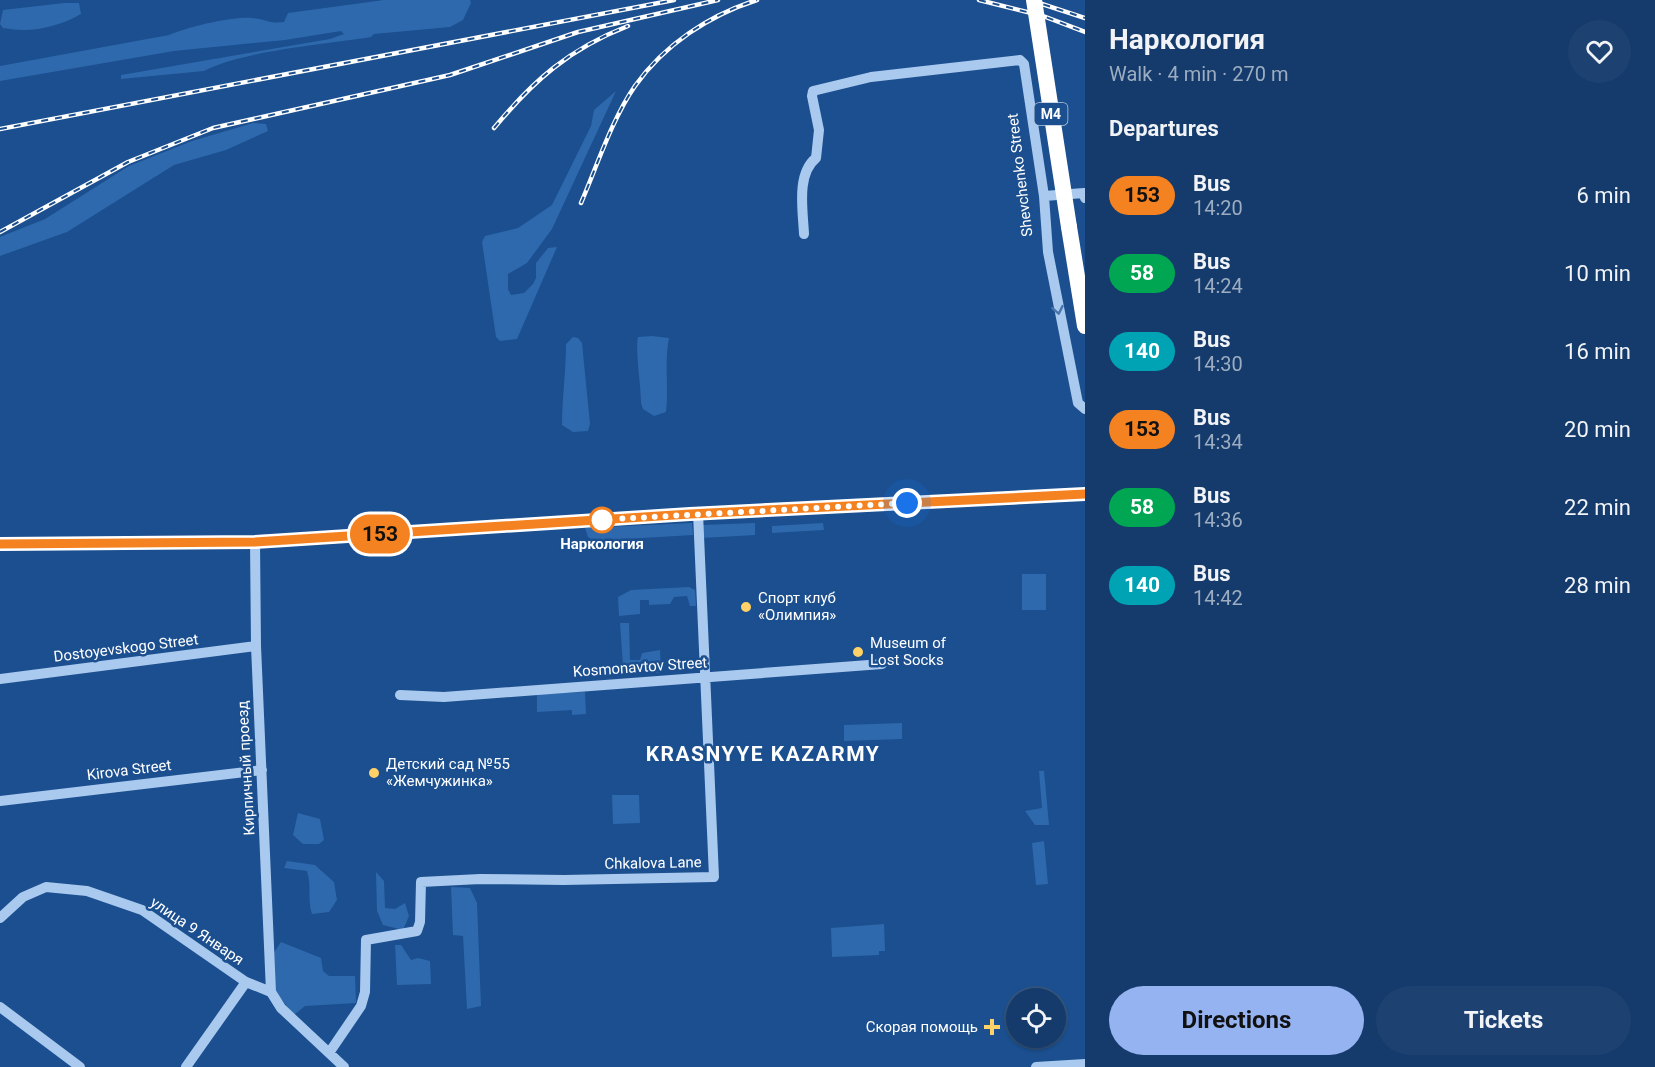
<!DOCTYPE html>
<html lang="en">
<head>
<meta charset="utf-8">
<style>
  :root { --surface:#143b6b; --page:#1d4271; --text:#f1f3f6; --muted:#9dadc1; --line:#33557e; --accent:#95b2f1 }
  body { margin:0; font-family:Roboto,sans-serif; background:var(--page); color:var(--text); height:100vh; display:flex; flex-direction:column; font-size:22px; white-space:nowrap }
  * { box-sizing:border-box; margin:0 }
  p { font-size:20px; color:var(--muted) }
  .icon { flex:none; width:33px; height:33px; fill:none; stroke:currentColor; stroke-width:2; stroke-linecap:round; stroke-linejoin:round }
  .map { position:relative; flex:1; overflow:hidden }
  .drawer { display:flex; flex-direction:column; background:var(--surface); width:570px }
  .drawer>* { flex:none }
  .badge { padding:0 12px; border-radius:20px; font-size:21px; line-height:39px }
  .controls { position:absolute; left:1006px; top:988px; display:grid; gap:12px }
  .controls a { display:grid; place-items:center; width:60px; height:60px; border-radius:50%; background:var(--surface); box-shadow:0 2px 4px #0004,0 0 0 2px var(--line); font-size:30px }
  .you { position:absolute; width:30px; height:30px; margin:-15px; border:4px solid #fff; border-radius:50%; background:#1a73e8; box-shadow:0 0 0 9px #1a73e833 }
  .map>.badge { position:absolute; translate:-50% -50%; box-shadow:0 0 0 3px #fff }
  h2 { padding:0 24px; font-size:22px; line-height:54px }
  .round { display:grid; place-items:center; flex:none; width:63px; height:63px; border-radius:32px; background:var(--page) }
  .head { display:flex; align-items:center; justify-content:space-between; height:102px; padding:0 24px }
  h1 { font-size:28px; font-weight:700; line-height:45px }
  .button { display:flex; gap:12px; margin-top:auto; padding:12px 24px }
  .button a { flex:1; height:69px; border-radius:36px; background:var(--accent); color:#111; font-size:24px; font-weight:700; line-height:69px; text-align:center }
  .button a+a { background:var(--page); color:var(--text) }
  ul { padding:0; list-style:none }
  li { display:flex; align-items:center; gap:18px; height:78px; padding:0 24px }
  li div { flex:1 }
  li b { display:block; font-size:22px }
  li em { font-style:normal }
  li .badge { min-width:66px; font-weight:700; text-align:center }
  main { display:flex; flex:1; min-height:0 }
  .map>svg:first-child { display:block }
  .green { fill:#2e69ad }
  .lines { fill:none; stroke-linecap:round; stroke-linejoin:round }
  .minor { stroke:#a9c9ee; stroke-width:10 }
  .highway { stroke:#fff; stroke-width:16 }
  .rail-casing { stroke:#fff; stroke-width:4.5 }
  .rail { stroke:#1b4f8f; stroke-width:2; stroke-dasharray:7; stroke-linecap:butt }
  .highway-bridge { stroke:#fff; stroke-width:16 }
  .oneway { stroke:#4674ac }
  .line-casing { stroke:#fff; stroke-width:14 }
  .line { stroke:#f58220; stroke-width:9 }
  .walk { stroke:#fff; stroke-width:6; stroke-dasharray:0 10.8 }
  .stop-dot { fill:#fff; stroke:#f58220; stroke-width:3 }
  .poi-dot { fill:#ffd166; stroke:#1b4f8f; stroke-width:2 }
  .labels { text-anchor:middle; stroke-width:5; stroke-linejoin:round; paint-order:stroke }
  .shield { fill:#1b4f8f; stroke:#bbcadd; stroke-width:1.5 }
  .shield-label { font-size:14px; font-weight:bold; fill:#fff }
  .street-label { font-size:15px; fill:#fff; stroke:#1b4f8f }
  .stop-label { font-size:15px; font-weight:bold; fill:#fff; stroke:#1b4f8f }
  .poi-label { font-size:15px; fill:#fff; stroke:#1b4f8f; text-anchor:start }
  .district-label { font-size:21px; font-weight:bold; letter-spacing:1.5px; fill:#fff; stroke:#1b4f8f }
</style>
</head>
<body>
<main>
<div class="map">
<svg width="1085" height="1067" viewBox="0 0 1085 1067">
  <rect width="100%" height="100%" fill="#1b4f8f"/>
  <path class="green" d="M 384,0 L 470,0 L 471,3 L 463,20 L 450,27 L 374,34 L 371,37 C 327,44 241,51 204,71 L 121,79 L 121,75 L 330,39 L 344,34 L 341,31 L 285,40 L 174,51 L 0,81 L 0,66 L 169,35 C 187,27 233,16 252,18 C 266,19 269,24 284,22 L 288,13 Z
    M 64,3 L 79,3 L 81,14 C 56,28 31,33 3,28 L 0,24 L 3,10 Z
    M 616,91 L 552,229 L 527,263 L 508,274 L 508,289 L 511,295 L 524,293 L 533,284 L 536,278 L 536,263 L 548,248 L 557,247 L 517,339 L 500,341 L 496,337 L 482,242 L 485,236 L 518,228 L 552,205 L 591,126 L 594,110 Z
    M 253,123 L 266,124 L 268,131 L 226,150 L 174,165 L 67,232 L 0,256 L 0,237 L 45,219 L 129,166 L 192,141 Z
    M 652,336 L 669,338 C 664,363 669,387 666,412 L 654,416 L 643,409 L 641,403 C 641,386 635,350 638,337 Z
    M 573,337 L 578,338 L 582,343 L 590,424 L 588,431 L 573,432 L 562,425 C 562,398 566,371 566,344 Z
    M 692,523 L 693,535 L 594,541 L 588,537 L 585,528 Z
    M 755,523 L 755,535 L 702,538 L 701,525 Z
    M 823,523 L 824,530 L 772,533 L 772,526 Z
    M 1022,574 L 1046,574 L 1046,610 L 1022,610 Z
    M 689,587 L 695,590 L 696,606 L 690,606 L 687,596 L 674,597 L 670,604 L 649,605 L 649,600 L 640,600 L 640,614 L 619,616 L 618,597 L 631,590 Z
    M 620,623 L 629,623 L 630,660 L 640,660 L 642,653 L 660,650 L 661,672 L 656,673 L 655,664 L 623,666 Z
    M 585,692 L 586,714 L 572,715 L 572,710 L 537,712 L 537,694 Z
    M 902,723 L 902,739 L 844,741 L 844,725 Z
    M 1039,771 L 1044,771 L 1049,825 L 1035,825 L 1025,811 L 1042,808 Z
    M 612,795 L 639,795 L 640,823 L 613,824 Z
    M 298,813 L 320,819 L 324,840 L 319,844 L 303,844 L 293,835 Z
    M 1044,841 L 1048,884 L 1036,885 L 1032,843 Z
    M 287,861 L 315,865 L 334,882 L 337,900 L 329,912 L 312,914 C 307,899 312,887 307,871 L 284,868 Z
    M 376,872 L 384,881 L 385,908 L 395,909 L 405,903 L 409,916 L 403,930 L 383,925 L 377,911 Z
    M 451,887 L 470,888 L 477,903 L 481,1006 L 467,1009 L 463,936 L 453,935 Z
    M 884,924 L 885,951 L 879,951 L 879,955 L 832,957 L 831,928 Z
    M 281,942 L 321,958 L 323,971 L 329,976 L 355,976 L 356,1003 L 305,1006 L 294,1015 L 274,990 L 271,957 Z
    M 395,945 L 401,945 L 411,960 L 418,958 L 430,961 L 431,984 L 397,985 Z"/>
  <g class="lines">
    <path class="minor" d="M 1044,196 L 1084,193 L 1085,198
      M 804,234 C 803,211 796,174 816,158 L 819,130 L 812,96 L 813,91 L 871,77 L 1020,60 L 1024,64 L 1044,196 L 1048,252 L 1078,403 L 1085,409
      M 255,542 L 256,646 L 271,992
      M 0,544 L 255,542 L 690,514 L 1085,494
      M 0,679 L 256,646
      M 400,695 L 444,697 L 882,664
      M 0,801 L 262,770
      M 0,918 L 23,897 L 46,887 L 87,891 L 142,910 L 246,982 L 271,992 L 281,1008 L 344,1067
      M 0,1007 L 80,1067
      M 329,1053 L 361,1006 L 365,992 L 366,940 L 417,931 L 420,922 L 421,882 L 480,879 L 564,880 L 714,877 L 698,513
      M 186,1067 L 246,982
      M 1036,1067 L 1085,1064"/>
    <path class="highway" d="M 1069,227 L 1085,326"/>
    <g class="rail-casing">
      <path id="rail" d="M 979,0 L 1043,16 L 1085,32
        M 1030,0 L 1085,18
        M 494,128 C 534,80 569,49 628,26
        M 0,129 L 674,0
        M 581,203 C 597,166 612,119 635,86 C 664,45 709,15 757,0
        M 0,232 L 128,162 L 213,128 L 450,75 L 578,32 L 718,0"/>
    </g>
    <use href="#rail" class="rail"/>
    <path class="highway-bridge" d="M 1034,0 L 1069,227"/>
  </g>
  <defs><path id="oneway-chevron" d="M-2-3.5L2.5 0L-2 3.5" fill="none" stroke-width="1.6" stroke-linecap="round" stroke-linejoin="round" transform="scale(1.5)"/></defs>
  <use class="oneway" href="#oneway-chevron" transform="translate(1058 310) rotate(79)"/>
  <g class="lines">
    <g class="line-casing">
      <path id="line" d="M 0,544 L 255,542 L 690,514 L 1085,494"/>
    </g>
    <use href="#line" class="line"/>
    <path class="walk" d="M 602,520 L 596,520 L 907,503"/>
  </g>
  <circle class="stop-dot" cx="602" cy="520" r="12"/>
  <g class="poi-dot">
    <circle cx="746" cy="607" r="6"/>
    <circle cx="858" cy="652" r="6"/>
    <circle cx="374" cy="773" r="6"/>
    <path d="M989 1018h6v6h6v6h-6v6h-6v-6h-6v-6h6z"/>
  </g>
  <g class="labels">
    <rect class="shield" x="1034.5" y="103" width="33" height="22" rx="4.5"/>
    <g class="shield-label">
      <text x="1051" y="119">M4</text>
    </g>
    <g class="street-label">
      <text transform="translate(1020 175) rotate(-97)" y="5">Shevchenko Street</text>
      <text transform="translate(126 648) rotate(-7)" y="5">Dostoyevskogo Street</text>
      <text transform="translate(640 667) rotate(-4)" y="5">Kosmonavtov Street</text>
      <text transform="translate(246 768) rotate(-93)" y="5">Кирпичный проезд</text>
      <text transform="translate(129 770) rotate(-7)" y="5">Kirova Street</text>
      <text transform="translate(653 863) rotate(-1)" y="5">Chkalova Lane</text>
      <text transform="translate(197 931) rotate(34)" y="5">улица 9 Января</text>
    </g>
    <g class="stop-label">
      <text x="602" y="549">Наркология</text>
    </g>
    <g class="poi-label">
      <text x="758" y="603">Спорт клуб<tspan x="758" dy="17">«Олимпия»</tspan></text>
      <text x="870" y="648">Museum of<tspan x="870" dy="17">Lost Socks</tspan></text>
      <text x="386" y="769">Детский сад №55<tspan x="386" dy="17">«Жемчужинка»</tspan></text>
      <text x="978" y="1032" text-anchor="end">Скорая помощь</text>
    </g>
    <g class="district-label">
      <text x="763" y="761">KRASNYYE KAZARMY</text>
    </g>
  </g>
</svg>
<div class="controls">
<a><svg class="icon" aria-label="locate" viewBox="0 0 24 24"><circle cx="12" cy="12" r="6"/><path d="M12 2v4M12 18v4M2 12h4M18 12h4"/></svg></a>
</div>
<div class="you" style="left:907px;top:503px"></div>
<b class="badge" style="left:380px;top:534px;background:#f58220;color:#111">153</b>
</div>
<section class="drawer">
<div class="head"><div><h1>Наркология</h1><p>Walk · 4 min · 270 m</p></div><a class="round"><svg class="icon" aria-label="heart" viewBox="0 0 24 24"><path d="M12 20l-8-8c-3-5 5-10 8-4 3-6 11-1 8 4z"/></svg></a></div>
<h2>Departures</h2>
<ul>
<li><span class="badge" style="background:#f58220;color:#111">153</span><div><b>Bus</b><p>14:20</p></div><em>6 min</em></li>
<li><span class="badge" style="background:#00a651;color:#fff">58</span><div><b>Bus</b><p>14:24</p></div><em>10 min</em></li>
<li><span class="badge" style="background:#00a3b4;color:#fff">140</span><div><b>Bus</b><p>14:30</p></div><em>16 min</em></li>
<li><span class="badge" style="background:#f58220;color:#111">153</span><div><b>Bus</b><p>14:34</p></div><em>20 min</em></li>
<li><span class="badge" style="background:#00a651;color:#fff">58</span><div><b>Bus</b><p>14:36</p></div><em>22 min</em></li>
<li><span class="badge" style="background:#00a3b4;color:#fff">140</span><div><b>Bus</b><p>14:42</p></div><em>28 min</em></li>
</ul>
<div class="button"><a>Directions</a><a>Tickets</a></div>
</section>
</main>
</body>
</html>
